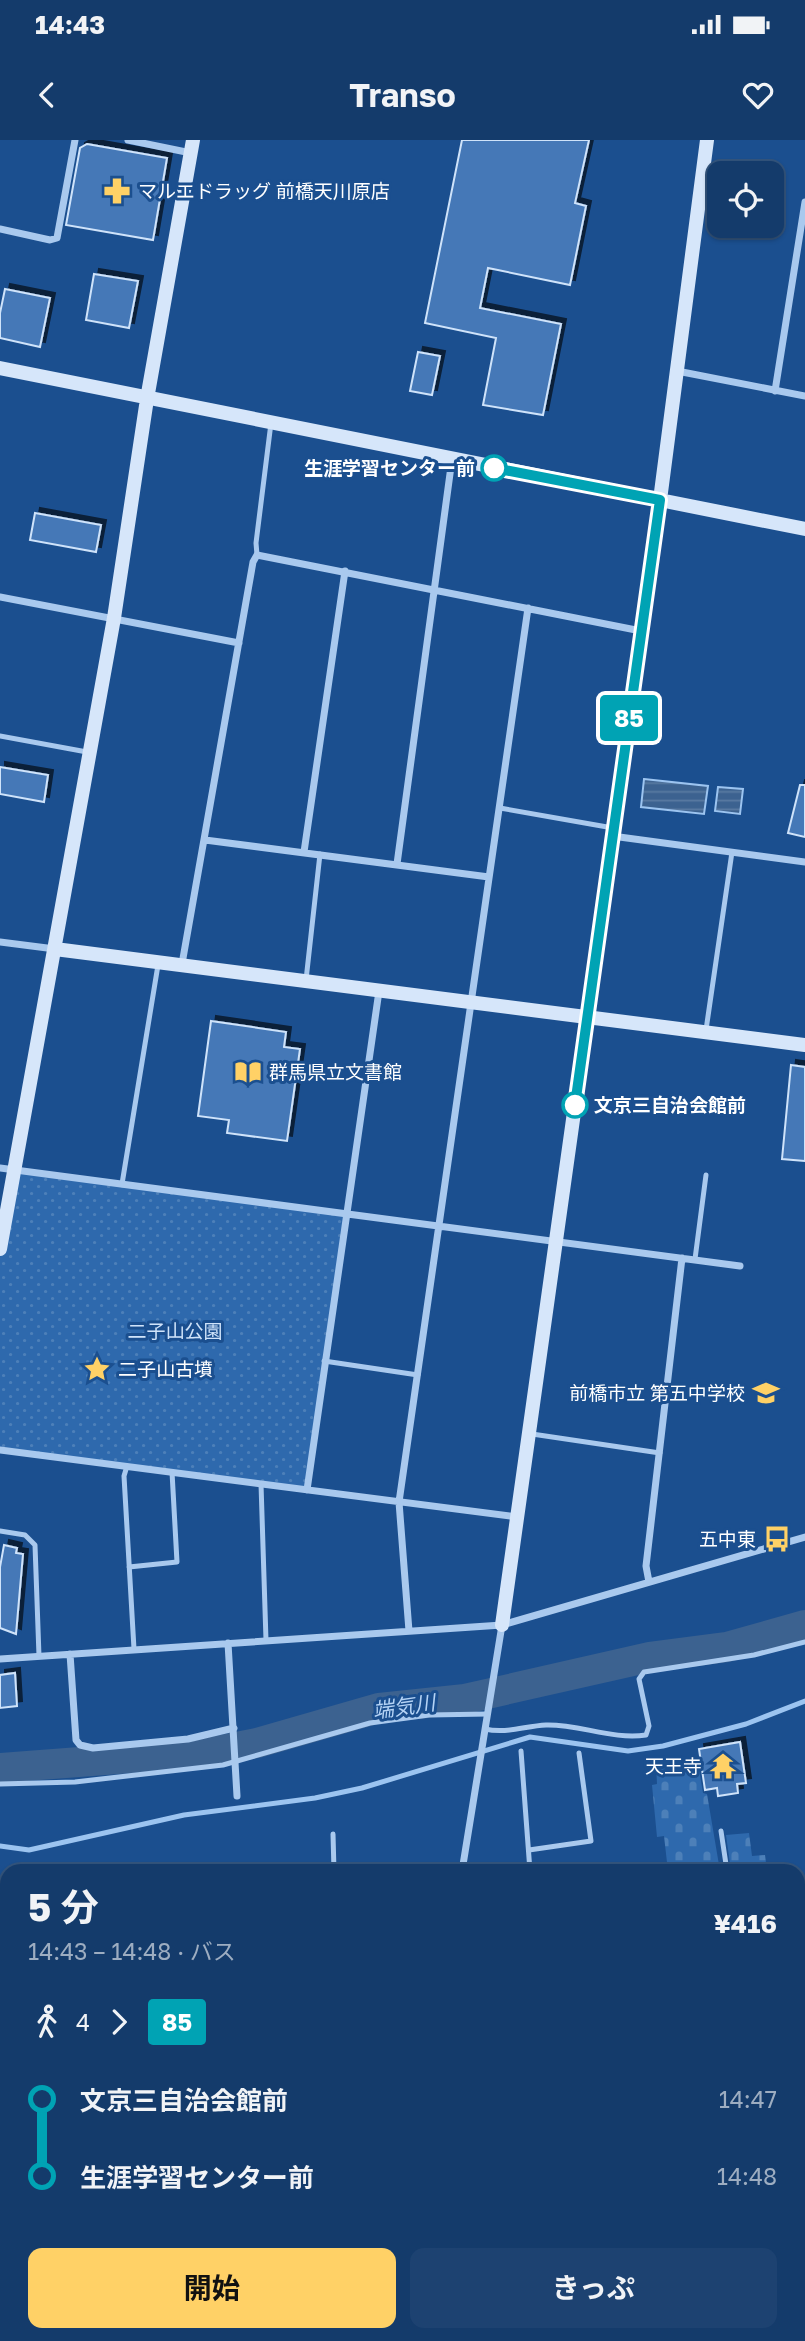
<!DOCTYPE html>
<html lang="ja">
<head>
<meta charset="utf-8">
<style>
  :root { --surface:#143b6b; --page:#1d4271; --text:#f1f3f6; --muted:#9dadc1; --line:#33557e; --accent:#ffd166 }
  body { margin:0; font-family:"Golos Text","Noto Sans JP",sans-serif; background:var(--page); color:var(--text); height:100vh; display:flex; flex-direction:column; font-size:26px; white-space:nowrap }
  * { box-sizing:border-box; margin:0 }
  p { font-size:23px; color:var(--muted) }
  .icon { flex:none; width:38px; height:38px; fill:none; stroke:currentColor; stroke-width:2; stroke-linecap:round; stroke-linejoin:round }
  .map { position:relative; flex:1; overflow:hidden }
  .side { position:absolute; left:0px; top:1724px; width:805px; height:478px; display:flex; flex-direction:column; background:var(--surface); border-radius:21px 21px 0 0; box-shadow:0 2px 5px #0004,0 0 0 2px var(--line) }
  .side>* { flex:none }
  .badge { padding:0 14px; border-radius:5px; font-size:24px; line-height:46px }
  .tools { position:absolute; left:707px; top:21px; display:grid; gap:14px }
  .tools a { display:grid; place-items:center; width:77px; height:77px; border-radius:14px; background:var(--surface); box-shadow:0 2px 5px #0004,0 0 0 2px var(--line); font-size:35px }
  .map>.badge { position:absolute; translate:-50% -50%; box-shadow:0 0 0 4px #fff }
  .legs { display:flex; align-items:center; gap:10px; height:77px; padding:0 28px; font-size:23px }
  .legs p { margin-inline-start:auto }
  .summary { display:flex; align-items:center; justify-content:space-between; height:119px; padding:0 28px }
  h1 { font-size:38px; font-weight:700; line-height:52px }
  .button { display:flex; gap:14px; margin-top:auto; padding:14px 28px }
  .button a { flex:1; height:80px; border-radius:14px; background:var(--accent); color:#111; font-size:28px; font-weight:700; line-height:80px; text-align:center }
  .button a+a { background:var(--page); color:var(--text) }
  ul { padding:0 28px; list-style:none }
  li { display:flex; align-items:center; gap:24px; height:77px; font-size:26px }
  li i { display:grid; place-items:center; width:10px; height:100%; margin:0 9px; background:currentColor }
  li i::after { content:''; width:18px; height:18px; margin:-9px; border:5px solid; border-radius:50%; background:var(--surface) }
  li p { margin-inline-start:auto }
  li:first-child i { background:linear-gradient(#0000 50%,currentColor 0) }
  li:last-child i { background:linear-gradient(currentColor 50%,#0000 0) }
  .status { display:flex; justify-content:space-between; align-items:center; height:49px; padding:0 35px; background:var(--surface); direction:ltr }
  .status svg { height:19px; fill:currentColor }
  header { display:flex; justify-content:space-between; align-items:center; height:91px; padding:0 28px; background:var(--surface); font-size:32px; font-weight:700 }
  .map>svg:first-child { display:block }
  .cemetery { fill:url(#cemetery-stones) }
  .park { fill:url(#park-dots) }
  .water { fill:url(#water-rules); stroke:#9cc4f0; stroke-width:2 }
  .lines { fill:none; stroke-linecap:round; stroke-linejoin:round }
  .stream { stroke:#9cc4f0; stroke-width:5 }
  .river { stroke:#3c6290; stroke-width:30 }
  .building { fill:#4478b7; stroke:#cfe3fa; stroke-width:2; filter:url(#shadow) }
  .lane { stroke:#a9c9ee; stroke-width:5 }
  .street { stroke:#a9c9ee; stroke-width:7 }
  .secondary { stroke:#d6e6fa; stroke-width:14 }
  .line-1-casing { stroke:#fff; stroke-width:16 }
  .line-1 { stroke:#00a3b4; stroke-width:10 }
  .stop-1-dot { fill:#fff; stroke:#00a3b4; stroke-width:3.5 }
  .labels { text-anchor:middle; stroke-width:6; stroke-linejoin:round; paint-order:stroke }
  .poi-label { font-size:19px; fill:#fff; stroke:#1b4f8f; text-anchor:start }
  .stop-label { font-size:19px; font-weight:bold; fill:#fff; stroke:#1b4f8f; text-anchor:end }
  .park-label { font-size:19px; fill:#cfe3fa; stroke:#1b4f8f }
  .water-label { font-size:21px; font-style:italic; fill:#b5d3f5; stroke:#1b4f8f }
</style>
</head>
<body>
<div class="status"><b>14:43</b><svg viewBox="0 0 49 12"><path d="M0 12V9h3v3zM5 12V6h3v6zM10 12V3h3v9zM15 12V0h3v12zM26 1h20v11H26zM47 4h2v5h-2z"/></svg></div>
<header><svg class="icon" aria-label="back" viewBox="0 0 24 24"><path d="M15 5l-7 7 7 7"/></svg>Transo<svg class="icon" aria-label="heart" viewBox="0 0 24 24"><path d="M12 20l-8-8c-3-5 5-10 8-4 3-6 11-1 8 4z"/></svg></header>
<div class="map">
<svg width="805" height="2201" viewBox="0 0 805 2201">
  <defs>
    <pattern id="cemetery-stones" width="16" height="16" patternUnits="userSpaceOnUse" patternTransform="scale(1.75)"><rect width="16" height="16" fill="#2e69ad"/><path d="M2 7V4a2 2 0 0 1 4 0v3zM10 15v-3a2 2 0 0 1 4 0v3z" fill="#4d80b9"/></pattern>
    <pattern id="park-dots" width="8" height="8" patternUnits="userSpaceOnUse" patternTransform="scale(1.75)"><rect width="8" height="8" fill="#2e69ad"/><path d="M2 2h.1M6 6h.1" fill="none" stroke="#4d80b9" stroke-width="1.8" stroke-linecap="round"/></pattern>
    <pattern id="water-rules" width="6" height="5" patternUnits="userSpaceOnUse" patternTransform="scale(1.75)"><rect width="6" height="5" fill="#3c6290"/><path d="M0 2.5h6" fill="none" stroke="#597aa1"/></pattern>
    <filter id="shadow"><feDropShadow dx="5" dy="-5" stdDeviation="0" flood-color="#0009"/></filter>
  </defs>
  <rect width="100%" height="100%" fill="#1b4f8f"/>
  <path class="cemetery" d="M 697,1617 L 703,1653 L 707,1654 L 720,1731 L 668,1731 L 664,1696 L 657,1697 L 652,1645 L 657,1644 L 656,1622 Z
    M 749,1693 L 752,1716 L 765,1715 L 767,1731 L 731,1731 L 726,1695 Z"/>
  <path class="park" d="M 14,1030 L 347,1072 L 307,1350 L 0,1309 L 0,1109 Z"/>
  <path class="water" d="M 644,639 L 708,646 L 704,674 L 641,667 Z
    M 718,647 L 743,649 L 740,674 L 715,671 Z"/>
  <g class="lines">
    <path class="stream" d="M 0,1706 L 29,1710 L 184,1675 L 315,1658 L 362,1648 L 530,1597 L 628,1611 L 663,1606 L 746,1584 L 805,1561"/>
    <path class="river" d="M 0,1628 L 211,1612 L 257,1603 L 379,1568 L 465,1559 L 650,1517 L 727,1507 L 805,1485"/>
  </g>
  <path class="building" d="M 462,0 L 589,0 L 575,63 L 586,66 L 570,145 L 488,128 L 480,168 L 561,184 L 543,275 L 483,265 L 496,198 L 425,183 Z
    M 87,4 L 167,18 L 153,100 L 66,85 L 80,8 Z
    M 94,134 L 138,141 L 129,188 L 86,180 Z
    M 5,149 L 50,158 L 40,207 L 0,198 L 0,173 Z
    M 418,212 L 440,216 L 432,255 L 410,251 Z
    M 35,373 L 101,385 L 96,412 L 30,400 Z
    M 0,627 L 48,635 L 44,662 L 0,654 Z
    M 800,645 L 805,645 L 805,697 L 788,693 Z
    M 211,881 L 286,892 L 284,907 L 300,909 L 287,1001 L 227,993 L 229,980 L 198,976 Z
    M 791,925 L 805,927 L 805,1021 L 782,1019 Z
    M 4,1405 L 17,1408 L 16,1413 L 23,1414 L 16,1494 L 0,1488 L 0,1427 Z
    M 15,1533 L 17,1566 L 0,1568 L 0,1535 Z
    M 740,1602 L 746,1643 L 737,1644 L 738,1653 L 718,1656 L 717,1648 L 705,1650 L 699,1609 Z"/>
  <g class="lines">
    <path class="lane" d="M 257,415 L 256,403 L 271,283
      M 0,596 L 87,612
      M 500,668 L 613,688
      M 306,840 L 320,714
      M 706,890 L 732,712
      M 122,1044 L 158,825
      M 695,1119 L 706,1035
      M 324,1221 L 418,1235
      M 532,1294 L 660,1313
      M 127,1326 L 124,1336 L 134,1509
      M 261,1344 L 266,1500
      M 0,1391 L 25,1395 L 35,1405 L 39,1516
      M 129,1427 L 177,1422 L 172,1332
      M 485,1589 C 506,1594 525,1586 546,1585 C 579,1584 612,1600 646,1595 L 649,1586 L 639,1539 L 644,1532 L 754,1515 L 805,1502
      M 521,1611 L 530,1731
      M 0,1644 L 75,1642 L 223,1625 L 370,1583 L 429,1575 L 488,1574
      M 721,1691 L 727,1731
      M 333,1694 L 334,1731
      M 529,1710 L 591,1701 L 579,1613
      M 0,1773 L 7,1769
      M 0,1848 L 7,1844
      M 0,1875 L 7,1884
      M 495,2201 L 497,2194
      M 535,2201 L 538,2194"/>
    <path class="street" d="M 128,0 L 191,13
      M 0,89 L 50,100 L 57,98 L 75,0
      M 677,231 L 805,256
      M 775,251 L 805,62
      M 0,457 L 239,503
      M 612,696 L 805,722
      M 205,700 L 489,737
      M 304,712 L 345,431
      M 397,724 L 452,319
      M 0,802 L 55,809
      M 182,824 L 253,422 L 257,415 L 641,491
      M 0,1028 L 740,1126
      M 0,1310 L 517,1377
      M 307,1350 L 379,851
      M 649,1442 L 646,1426 L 682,1118
      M 409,1491 L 399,1362 L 528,468
      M 228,1503 L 237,1656
      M 70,1514 L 76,1600 L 80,1605 L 93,1608 L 188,1599 L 234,1588
      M 0,1519 L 502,1485 L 805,1397
      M 462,1731 L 502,1485
      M 798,1891 L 805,1889
      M 802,2183 L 805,2156
      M 249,2194 L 304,2201
      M 14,2201 L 16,2194
      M 88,2201 L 89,2194
      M 196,2201 L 197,2194
      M 420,2201 L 422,2194
      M 687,2201 L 713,2194"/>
    <path class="secondary" d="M 707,0 L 660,360 L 805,389
      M 0,228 L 660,360 L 502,1485
      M 55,809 L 805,905
      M 0,1109 L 114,478 L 147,259 L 193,0
      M 798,1773 L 805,1771
      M 0,1967 L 7,1965"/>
  </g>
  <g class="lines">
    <g class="line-1-casing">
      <path id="line-1" d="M 494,328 L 660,360 L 575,965"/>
    </g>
    <use href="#line-1" class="line-1"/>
  </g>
  <defs>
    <g id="pharmacy-bare" transform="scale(2.1)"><path d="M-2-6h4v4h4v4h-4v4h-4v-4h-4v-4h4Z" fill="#ffd166" stroke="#1b4f8f" stroke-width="2.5" paint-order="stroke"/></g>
    <g id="library-bare" transform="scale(2.1)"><path d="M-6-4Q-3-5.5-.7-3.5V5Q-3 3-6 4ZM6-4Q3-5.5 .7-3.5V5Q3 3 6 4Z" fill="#ffd166" stroke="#1b4f8f" stroke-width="2.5" paint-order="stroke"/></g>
    <g id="sight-bare" transform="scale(2.1)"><path d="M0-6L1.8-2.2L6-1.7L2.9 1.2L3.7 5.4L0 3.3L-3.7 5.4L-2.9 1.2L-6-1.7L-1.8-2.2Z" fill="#ffd166" stroke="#1b4f8f" stroke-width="2.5" paint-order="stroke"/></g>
    <g id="school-bare" transform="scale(2.1)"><path d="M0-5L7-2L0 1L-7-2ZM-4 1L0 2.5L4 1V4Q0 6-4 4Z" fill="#ffd166" stroke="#1b4f8f" stroke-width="2.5" paint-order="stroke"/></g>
    <g id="bus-bare" transform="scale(2.1)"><path d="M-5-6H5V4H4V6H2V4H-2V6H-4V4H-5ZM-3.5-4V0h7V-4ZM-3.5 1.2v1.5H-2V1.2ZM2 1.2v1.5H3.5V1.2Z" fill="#ffd166" stroke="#1b4f8f" stroke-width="2.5" paint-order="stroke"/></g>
    <g id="temple-bare" transform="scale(2.1)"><path d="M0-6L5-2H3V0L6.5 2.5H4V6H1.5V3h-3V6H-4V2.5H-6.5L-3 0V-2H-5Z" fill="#ffd166" stroke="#1b4f8f" stroke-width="2.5" paint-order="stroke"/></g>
  </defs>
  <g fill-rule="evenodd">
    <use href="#pharmacy-bare" x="117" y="51"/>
    <use href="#library-bare" x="248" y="932"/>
    <use href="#sight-bare" x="97" y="1229"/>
    <use href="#school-bare" x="766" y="1253"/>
    <use href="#bus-bare" x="777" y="1399"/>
    <use href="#temple-bare" x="723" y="1626"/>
  </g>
  <g class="stop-1-dot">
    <circle cx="494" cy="328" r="12"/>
    <circle cx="575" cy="965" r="12"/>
  </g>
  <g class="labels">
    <g class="poi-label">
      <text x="138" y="58">マルエドラッグ 前橋天川原店</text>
      <text x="269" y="939">群馬県立文書館</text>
      <text x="118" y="1236">二子山古墳</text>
      <text x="745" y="1260" text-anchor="end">前橋市立 第五中学校</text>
      <text x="756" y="1406" text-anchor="end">五中東</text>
      <text x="702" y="1633" text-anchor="end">天王寺</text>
    </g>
    <g class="stop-label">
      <text x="475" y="335">生涯学習センター前</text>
      <text x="594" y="972" text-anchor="start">文京三自治会館前</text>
    </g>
    <g class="park-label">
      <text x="175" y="1198">二子山公園</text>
    </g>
    <g class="water-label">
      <text transform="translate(404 1567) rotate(-8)" y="7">端気川</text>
    </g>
  </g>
</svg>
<div class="tools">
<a><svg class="icon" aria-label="locate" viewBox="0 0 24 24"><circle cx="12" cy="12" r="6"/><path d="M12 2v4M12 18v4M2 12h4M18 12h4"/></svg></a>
</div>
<b class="badge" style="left:629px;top:578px;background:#00a3b4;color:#fff">85</b>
<section class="side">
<div class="summary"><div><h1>5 分</h1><p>14:43 – 14:48 · バス</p></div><b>¥416</b></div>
<div class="legs"><svg class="icon" aria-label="walk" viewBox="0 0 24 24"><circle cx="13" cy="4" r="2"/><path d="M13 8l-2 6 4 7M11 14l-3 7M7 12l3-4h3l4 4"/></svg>4<svg class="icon" aria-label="forward" viewBox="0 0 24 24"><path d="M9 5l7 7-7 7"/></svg><b class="badge" style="background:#00a3b4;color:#fff">85</b></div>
<ul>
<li><i style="color:#00a3b4"></i><b>文京三自治会館前</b><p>14:47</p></li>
<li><i style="color:#00a3b4"></i><b>生涯学習センター前</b><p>14:48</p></li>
</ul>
<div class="button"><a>開始</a><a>きっぷ</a></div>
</section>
</div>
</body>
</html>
